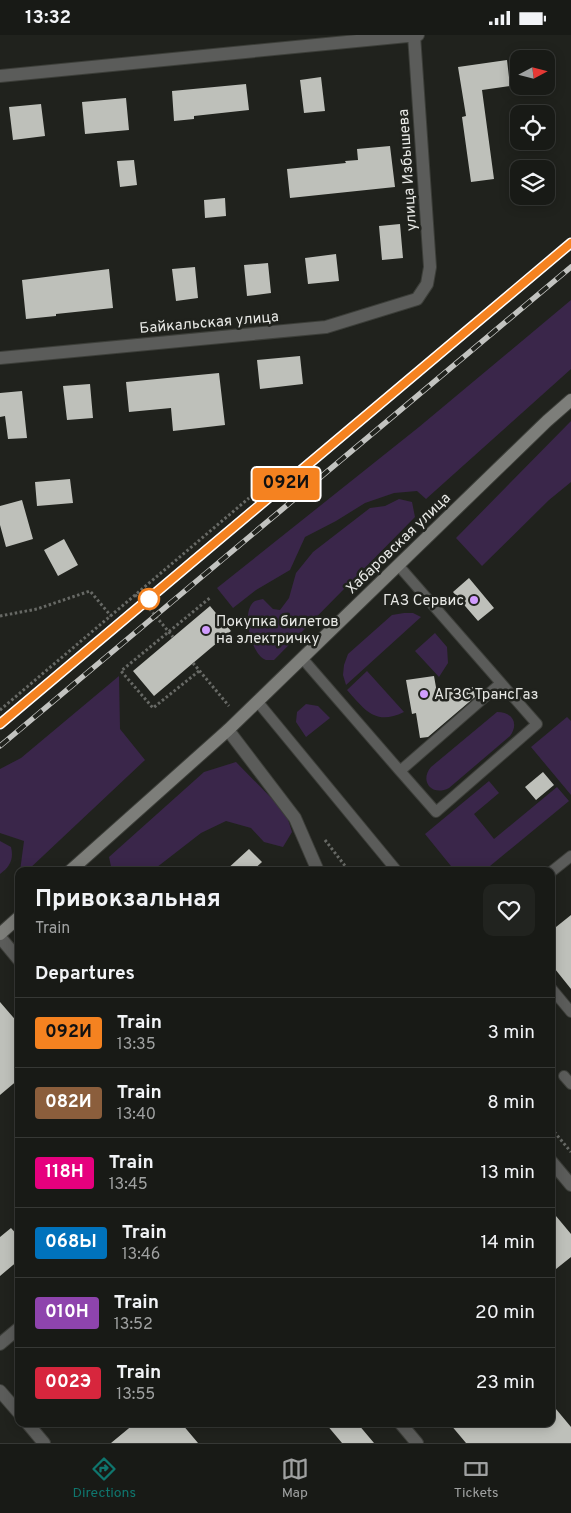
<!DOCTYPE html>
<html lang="en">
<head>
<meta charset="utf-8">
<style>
  :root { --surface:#181a16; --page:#21231f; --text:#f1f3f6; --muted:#9fa1a1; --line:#363835; --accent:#0f766e }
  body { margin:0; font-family:Overpass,sans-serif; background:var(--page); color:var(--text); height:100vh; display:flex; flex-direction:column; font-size:19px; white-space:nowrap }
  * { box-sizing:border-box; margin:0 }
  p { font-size:16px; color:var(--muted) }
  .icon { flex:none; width:28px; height:28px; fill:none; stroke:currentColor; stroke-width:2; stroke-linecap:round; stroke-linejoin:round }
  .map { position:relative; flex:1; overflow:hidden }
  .side { position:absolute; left:15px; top:832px; width:540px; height:560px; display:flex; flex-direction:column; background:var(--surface); border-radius:10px; box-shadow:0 2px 12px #0003,0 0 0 1px var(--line) }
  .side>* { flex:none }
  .badge { padding:0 10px; border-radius:4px; font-size:18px; line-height:32px }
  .needle { width:32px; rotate:83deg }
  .controls { position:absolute; left:510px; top:15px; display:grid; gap:10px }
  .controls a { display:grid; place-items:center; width:45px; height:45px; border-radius:10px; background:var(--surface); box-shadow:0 2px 12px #0003,0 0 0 1px var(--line); font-size:25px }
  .map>.badge { position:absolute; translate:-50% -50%; box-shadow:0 0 0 2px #fff }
  h2 { padding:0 20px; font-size:19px; line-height:45px }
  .round { display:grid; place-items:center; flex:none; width:52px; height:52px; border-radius:10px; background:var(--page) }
  .summary { display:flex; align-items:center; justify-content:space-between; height:85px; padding:0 20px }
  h1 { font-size:24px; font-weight:700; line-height:38px }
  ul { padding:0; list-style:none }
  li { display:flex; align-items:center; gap:15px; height:70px; padding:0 20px; border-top:1px solid var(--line) }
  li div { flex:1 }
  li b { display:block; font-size:19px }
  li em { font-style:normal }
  li .badge { min-width:55px; font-weight:700; text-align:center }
  .status { display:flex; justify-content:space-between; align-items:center; height:35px; padding:0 25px; background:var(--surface); direction:ltr }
  .status svg { height:14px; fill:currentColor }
  .tab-bar { display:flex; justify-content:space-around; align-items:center; height:70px; border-top:1px solid var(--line); background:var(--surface); font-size:14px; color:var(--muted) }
  .tab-bar a { display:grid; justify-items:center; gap:2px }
  .tab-bar .on { color:var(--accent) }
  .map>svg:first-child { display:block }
  .green { fill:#3a264a }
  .building { fill:#bec0ba }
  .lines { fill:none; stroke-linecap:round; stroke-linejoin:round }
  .service-casing { stroke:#3c3e39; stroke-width:12 }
  .minor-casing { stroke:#3c3e39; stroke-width:14 }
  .secondary-casing { stroke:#3c3e39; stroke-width:14 }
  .path { stroke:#676965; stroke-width:3; stroke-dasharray:2.5 2.5; stroke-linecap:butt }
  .service { stroke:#5b5c5a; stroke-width:10 }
  .minor { stroke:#5b5c5a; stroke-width:12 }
  .secondary { stroke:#7d7e7a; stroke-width:12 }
  .rail-casing { stroke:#c2c3c0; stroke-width:5.5 }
  .rail { stroke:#20221d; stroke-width:4; stroke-dasharray:11; stroke-linecap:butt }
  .line-casing { stroke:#fff; stroke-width:11 }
  .line { stroke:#f58220; stroke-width:8 }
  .stop-dot { fill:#fff; stroke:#f58220; stroke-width:2.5 }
  .poi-dot { fill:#d19dfe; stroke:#20221d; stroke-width:2 }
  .labels { text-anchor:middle; stroke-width:5; stroke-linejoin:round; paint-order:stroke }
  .street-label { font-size:15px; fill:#e7e8e5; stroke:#20221d }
  .poi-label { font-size:15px; fill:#e7e8e5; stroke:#20221d; text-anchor:start }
</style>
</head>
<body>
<div class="status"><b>13:32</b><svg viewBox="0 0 49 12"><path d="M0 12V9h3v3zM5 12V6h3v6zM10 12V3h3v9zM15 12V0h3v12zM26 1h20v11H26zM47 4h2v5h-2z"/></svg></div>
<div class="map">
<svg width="571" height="1408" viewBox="0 0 571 1408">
  <rect width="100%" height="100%" fill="#20221d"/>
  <path class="green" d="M 571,265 L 571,334 L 426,464 L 417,456 L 394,458 L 365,468 L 336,486 L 305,502 L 290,535 L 256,555 L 233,573 L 217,553 L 419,392 Z
    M 571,386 L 571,447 L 549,465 L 482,531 L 456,503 Z
    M 399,464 L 412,467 L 415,482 L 274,625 C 272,625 268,625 266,625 C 251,620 240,575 255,566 C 257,565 260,565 263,564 L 273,574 L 280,575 L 289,563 L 296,538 L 313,517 L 370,473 L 385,471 Z
    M 404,578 L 413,578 L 421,582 L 346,650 L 343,640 L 344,630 L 348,619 L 392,580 Z
    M 435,598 L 447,612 L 448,628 L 439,642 L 415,616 Z
    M 367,636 L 404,677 C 375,691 365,675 347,655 Z
    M 119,641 L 120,694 L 145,725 L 27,836 L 20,836 L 24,806 L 0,798 L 0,734 L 21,723 Z
    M 306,669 L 318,671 L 330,683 L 306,702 L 296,687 L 297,677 Z
    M 497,677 C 513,677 519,689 510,701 L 449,753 C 432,762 419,746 431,732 Z
    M 567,682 L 571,686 L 571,760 L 531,712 Z
    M 236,727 L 286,778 L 292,797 L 283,812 L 264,807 L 251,793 L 226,786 L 201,798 L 152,836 L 112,836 L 109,822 L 204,737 Z
    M 489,746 L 499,758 L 474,779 L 494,804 L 557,752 L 569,766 L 484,836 L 455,836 L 425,799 Z
    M 0,806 L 11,812 C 14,824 10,832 0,839 Z"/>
  <path class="building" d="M 507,25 L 510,51 L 482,55 L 494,144 L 471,147 L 462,82 L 466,81 L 458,32 Z
    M 321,42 L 325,76 L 304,78 L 300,45 Z
    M 246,49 L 249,75 L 194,81 L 194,84 L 174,86 L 172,56 Z
    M 126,63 L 129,95 L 85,99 L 82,67 Z
    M 41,69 L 45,101 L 13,105 L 9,72 Z
    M 390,111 L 395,152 L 290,163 L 287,134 L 346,128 L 345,126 L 358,125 L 357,114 Z
    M 134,125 L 137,150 L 120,152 L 117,126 Z
    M 225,163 L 226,181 L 205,183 L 204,165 Z
    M 400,189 L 403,223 L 382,225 L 379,191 Z
    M 336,219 L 339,246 L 308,249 L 305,223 Z
    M 268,228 L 271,258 L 247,261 L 244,230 Z
    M 195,232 L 198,263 L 176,266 L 172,234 Z
    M 109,234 L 113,273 L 56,279 L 56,281 L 26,284 L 22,245 Z
    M 300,321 L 303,349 L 260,354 L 257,325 Z
    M 219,338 L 225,390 L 173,396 L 171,373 L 129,377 L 126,347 Z
    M 90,349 L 93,383 L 67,385 L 63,351 Z
    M 22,356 L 27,403 L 8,404 L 5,381 L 0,382 L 0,358 Z
    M 70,444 L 73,468 L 37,471 L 35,447 Z
    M 22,465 L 33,504 L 6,512 L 0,490 L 0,471 Z
    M 64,504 L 78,530 L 58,541 L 44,515 Z
    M 469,543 L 494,573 L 478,586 L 453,557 Z
    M 210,571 L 231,596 L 154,661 L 133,636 Z
    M 434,641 L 437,658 L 473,652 L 475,662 L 428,702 L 420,703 L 416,678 L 412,679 L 406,645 Z
    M 543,737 L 554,750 L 536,765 L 525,752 Z
    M 249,814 L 262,827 L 252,836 L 225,836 Z
    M 571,880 L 571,954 L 551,929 L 551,896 Z
    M 0,967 L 19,989 L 19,1044 L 0,1060 Z
    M 551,1175 L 571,1199 L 571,1222 L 551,1238 Z
    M 11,1193 L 19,1202 L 19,1225 L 0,1241 L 0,1202 Z
    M 551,1368 L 571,1392 L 571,1408 L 466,1408 L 450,1389 L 551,1389 Z
    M 134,1389 L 182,1389 L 198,1408 L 111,1408 Z
    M 326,1389 L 358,1389 L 374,1408 L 342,1408 Z"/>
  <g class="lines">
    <g class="service-casing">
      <path id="service" d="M 302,623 L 400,736 L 501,648 L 398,530
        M 257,666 L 397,836
        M 400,736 L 436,777 L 537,689 L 501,648
        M 551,837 L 571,821
        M 551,953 L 571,977
        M 564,1041 L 571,1049"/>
    </g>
    <g class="minor-casing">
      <path id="minor" d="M 0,41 L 418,0
        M 0,323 L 326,292 L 417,264 L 427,249 L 430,232 L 414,0
        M 228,695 L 295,783 L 318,836
        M 0,902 L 19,925
        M 551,1126 L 571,1150
        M 0,1309 L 19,1293
        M 0,1356 L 19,1378
        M 28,1389 L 44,1408
        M 401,1389 L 417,1408"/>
    </g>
    <g class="secondary-casing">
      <path id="secondary" d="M 70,836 L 228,695 L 547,386 L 571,365
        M 0,899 L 19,882"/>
    </g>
    <path class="path" d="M 135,560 L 144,567 L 173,602
      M 0,581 L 37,574 L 90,556 L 111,581
      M 193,628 L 229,671
      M 199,636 L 153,673 L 121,636 L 211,562
      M 0,675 L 249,463
      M 325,805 L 349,836
      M 551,1093 L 571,1117"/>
    <use href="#service" class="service"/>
    <use href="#minor" class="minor"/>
    <use href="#secondary" class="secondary"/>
    <g class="rail-casing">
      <path id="rail" d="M 0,689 L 571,208
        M 0,711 L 571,232"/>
    </g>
    <use href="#rail" class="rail"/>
  </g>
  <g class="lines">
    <g class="line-casing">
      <path id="line" d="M 0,689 L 571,208"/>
    </g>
    <use href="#line" class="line"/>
  </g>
  <circle class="stop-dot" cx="149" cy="564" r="10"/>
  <g class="poi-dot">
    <circle cx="474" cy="565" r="5"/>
    <circle cx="206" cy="595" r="5"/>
    <circle cx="424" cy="659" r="5"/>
  </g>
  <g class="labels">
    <g class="street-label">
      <text transform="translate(407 135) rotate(-94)" y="5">улица Избышева</text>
      <text transform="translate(209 287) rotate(-5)" y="5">Байкальская улица</text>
      <text transform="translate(398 508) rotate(-44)" y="5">Хабаровская улица</text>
    </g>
    <g class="poi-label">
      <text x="464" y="570" text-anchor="end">ГАЗ Сервис</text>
      <text x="216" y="591">Покупка билетов<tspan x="216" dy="17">на электричку</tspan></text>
      <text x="434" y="664">АГЗС ТрансГаз</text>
    </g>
  </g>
</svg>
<div class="controls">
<a><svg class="needle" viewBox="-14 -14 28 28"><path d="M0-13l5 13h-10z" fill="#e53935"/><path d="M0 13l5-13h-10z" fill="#9fa1a1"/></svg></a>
<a><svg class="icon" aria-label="locate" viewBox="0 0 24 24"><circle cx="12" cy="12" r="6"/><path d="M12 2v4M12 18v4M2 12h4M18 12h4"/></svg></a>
<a><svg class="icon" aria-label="layers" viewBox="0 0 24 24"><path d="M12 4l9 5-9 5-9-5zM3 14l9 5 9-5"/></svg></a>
</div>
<b class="badge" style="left:286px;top:449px;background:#f58220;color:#111">092И</b>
<section class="side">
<div class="summary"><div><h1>Привокзальная</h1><p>Train</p></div><a class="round"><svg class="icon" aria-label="heart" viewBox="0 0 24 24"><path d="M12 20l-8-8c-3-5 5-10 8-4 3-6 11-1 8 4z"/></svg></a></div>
<h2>Departures</h2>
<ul>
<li><span class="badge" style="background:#f58220;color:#111">092И</span><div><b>Train</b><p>13:35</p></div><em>3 min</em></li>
<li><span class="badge" style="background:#8b5e3c;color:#fff">082И</span><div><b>Train</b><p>13:40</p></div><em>8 min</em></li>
<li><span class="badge" style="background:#e6007e;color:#fff">118Н</span><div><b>Train</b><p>13:45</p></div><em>13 min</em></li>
<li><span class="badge" style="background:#0072bc;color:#fff">068Ы</span><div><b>Train</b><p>13:46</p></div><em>14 min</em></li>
<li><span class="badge" style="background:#8e44ad;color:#fff">010Н</span><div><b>Train</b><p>13:52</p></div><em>20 min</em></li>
<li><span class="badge" style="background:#d7263d;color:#fff">002Э</span><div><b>Train</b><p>13:55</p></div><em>23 min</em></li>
</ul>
</section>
</div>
<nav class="tab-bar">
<a class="on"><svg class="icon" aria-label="directions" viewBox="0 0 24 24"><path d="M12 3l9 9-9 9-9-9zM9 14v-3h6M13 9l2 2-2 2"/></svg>Directions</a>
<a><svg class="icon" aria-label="map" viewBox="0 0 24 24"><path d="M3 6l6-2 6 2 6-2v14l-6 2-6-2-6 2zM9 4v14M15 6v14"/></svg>Map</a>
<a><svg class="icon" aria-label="tickets" viewBox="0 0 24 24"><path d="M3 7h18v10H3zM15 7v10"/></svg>Tickets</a>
</nav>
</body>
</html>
